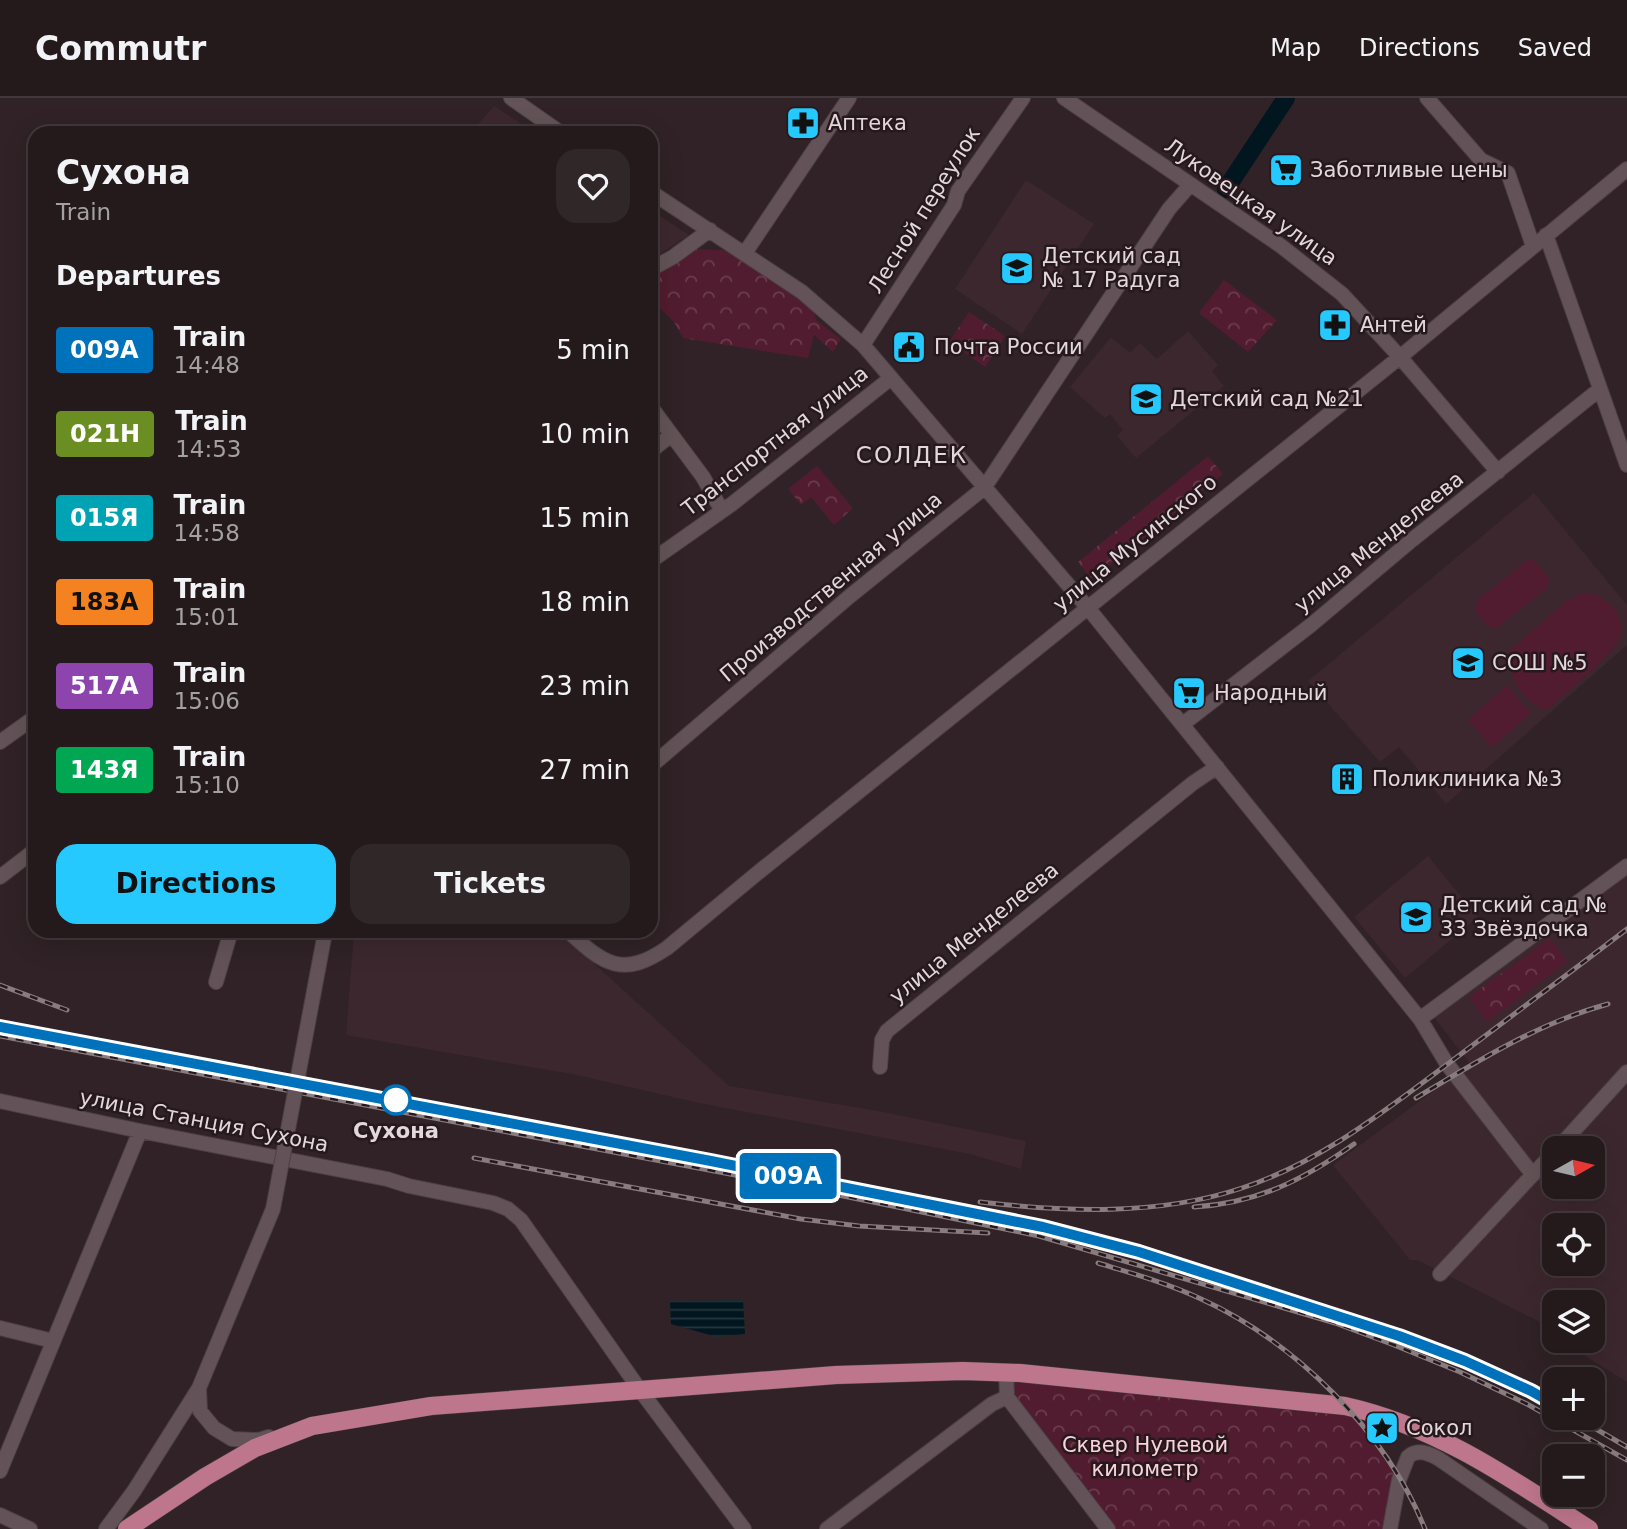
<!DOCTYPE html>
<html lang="en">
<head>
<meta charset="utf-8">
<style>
  :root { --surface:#241a1c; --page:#302729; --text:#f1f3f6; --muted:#a3a1a3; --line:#41383b; --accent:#26c9fe }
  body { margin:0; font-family:"DejaVu Sans",sans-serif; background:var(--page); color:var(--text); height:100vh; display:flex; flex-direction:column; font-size:26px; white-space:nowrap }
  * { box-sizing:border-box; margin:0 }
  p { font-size:23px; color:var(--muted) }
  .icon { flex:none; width:38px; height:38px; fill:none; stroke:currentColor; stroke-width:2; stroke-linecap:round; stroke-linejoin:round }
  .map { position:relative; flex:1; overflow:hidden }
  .sheet { position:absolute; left:28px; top:28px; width:630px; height:812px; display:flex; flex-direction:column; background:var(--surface); border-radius:21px; box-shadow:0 7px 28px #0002,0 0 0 2px var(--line) }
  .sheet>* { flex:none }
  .badge { padding:0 14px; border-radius:5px; font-size:24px; line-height:46px }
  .needle { width:46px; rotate:82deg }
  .fabs { position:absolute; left:1542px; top:1038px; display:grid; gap:14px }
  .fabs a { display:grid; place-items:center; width:63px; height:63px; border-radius:14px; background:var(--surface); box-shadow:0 7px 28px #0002,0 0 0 2px var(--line); font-size:35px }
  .map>.badge { position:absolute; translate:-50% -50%; box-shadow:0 0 0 4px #fff }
  h2 { padding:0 28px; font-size:26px; line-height:63px }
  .round { display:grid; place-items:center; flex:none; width:74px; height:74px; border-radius:21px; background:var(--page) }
  .headline { display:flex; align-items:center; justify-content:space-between; height:119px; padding:0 28px }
  h1 { font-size:33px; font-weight:700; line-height:52px }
  .cta { display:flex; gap:14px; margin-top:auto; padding:14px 28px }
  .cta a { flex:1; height:80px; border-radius:21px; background:var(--accent); color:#111; font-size:28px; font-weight:700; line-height:80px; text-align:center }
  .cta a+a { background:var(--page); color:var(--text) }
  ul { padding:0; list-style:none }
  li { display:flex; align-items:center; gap:21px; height:84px; padding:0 28px }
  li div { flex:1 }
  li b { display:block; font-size:26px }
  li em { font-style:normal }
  li .badge { min-width:77px; font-weight:700; text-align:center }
  header { display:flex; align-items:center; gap:42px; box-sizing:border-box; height:98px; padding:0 35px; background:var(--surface); border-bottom:2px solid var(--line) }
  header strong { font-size:33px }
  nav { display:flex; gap:38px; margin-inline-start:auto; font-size:24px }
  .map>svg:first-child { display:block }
  .built { fill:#3c272e; fill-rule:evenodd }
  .grass { fill:#511c2f }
  .park { fill:url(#park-crowns) }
  .water { fill:url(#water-rules) }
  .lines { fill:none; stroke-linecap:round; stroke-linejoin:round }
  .river { stroke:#01161e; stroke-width:18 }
  .minor-casing { stroke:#4c4044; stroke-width:16 }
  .major-casing { stroke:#4c4044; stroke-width:19 }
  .minor { stroke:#635358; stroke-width:14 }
  .major { stroke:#be768d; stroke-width:18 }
  .rail-casing { stroke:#887c7f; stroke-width:5 }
  .rail { stroke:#26181c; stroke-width:2.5; stroke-dasharray:8; stroke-linecap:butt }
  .minor-bridge-casing { stroke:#4c4044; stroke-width:16; stroke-linecap:butt }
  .minor-bridge { stroke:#635358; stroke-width:14 }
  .line-casing { stroke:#fff; stroke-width:16 }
  .line { stroke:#0072bc; stroke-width:10 }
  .stop-dot { fill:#fff; stroke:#0072bc; stroke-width:3.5 }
  .labels { text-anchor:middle; stroke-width:5; stroke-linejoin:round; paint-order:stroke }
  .poi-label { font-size:21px; fill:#e2d8db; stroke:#26181c; text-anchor:start }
  .street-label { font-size:21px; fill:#e2d8db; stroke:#26181c }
  .stop-label { font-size:21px; font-weight:bold; fill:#e2d8db; stroke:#26181c }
  .park-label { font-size:21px; fill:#f9d2dc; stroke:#26181c }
  .neighbourhood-label { font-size:23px; letter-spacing:2px; fill:#e2d8db; stroke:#26181c }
</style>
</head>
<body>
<header>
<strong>Commutr</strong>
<nav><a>Map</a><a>Directions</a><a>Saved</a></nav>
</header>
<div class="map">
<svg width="1627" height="1431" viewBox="0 0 1627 1431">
  <defs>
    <pattern id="park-crowns" width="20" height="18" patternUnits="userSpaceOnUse" patternTransform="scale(1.75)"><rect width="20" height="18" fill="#511c2f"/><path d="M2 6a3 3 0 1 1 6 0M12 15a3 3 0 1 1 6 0" fill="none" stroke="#6a3c4d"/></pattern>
    <pattern id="water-rules" width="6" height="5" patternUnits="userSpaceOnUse" patternTransform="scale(1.75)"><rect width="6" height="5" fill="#01161e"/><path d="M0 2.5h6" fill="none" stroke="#26373e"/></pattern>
  </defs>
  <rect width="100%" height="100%" fill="#302226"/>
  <path class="built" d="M 494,8 L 535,35 L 470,35 Z
    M 1026,82 L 1094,126 L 1022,236 L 955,191 Z
    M 651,112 L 689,137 L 651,162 Z
    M 1188,233 L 1218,267 L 1212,273 L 1224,288 L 1136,360 L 1117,338 L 1123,332 L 1110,316 L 1105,320 L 1070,289 L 1111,239 L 1130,255 L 1140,245 L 1157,261 Z
    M 1534,395 L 1627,507 L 1627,547 L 1446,706 L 1399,649 L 1380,664 L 1308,583 Z
    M 1428,758 L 1478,819 L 1405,880 L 1354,819 Z
    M 1627,778 L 1627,1284 L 1579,1254 L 1582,1246 L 1576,1243 L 1592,1242 L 1592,1204 L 1554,1204 L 1554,1231 L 1417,1162 L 1410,1162 L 1333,1067 L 1470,966 L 1434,919 ZM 1554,1050 L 1592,1050 L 1592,1088 L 1554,1088 ZM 1554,1127 L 1592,1127 L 1592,1166 L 1554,1166 Z
    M 354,833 L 558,833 L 729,988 L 878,1013 L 1026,1043 L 1021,1071 L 970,1056 L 699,1005 L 577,977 L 346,937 Z"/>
  <path class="grass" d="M 1529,461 L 1534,462 L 1549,480 L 1547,490 L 1498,529 L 1488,529 L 1475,514 L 1477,502 Z
    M 1583,495 C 1597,495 1607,501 1615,512 C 1621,520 1623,529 1620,538 C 1614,557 1567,594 1550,609 L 1543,612 C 1522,602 1504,575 1510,552 L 1567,502 Z
    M 1507,587 L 1531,615 L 1492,649 L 1468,622 Z"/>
  <path class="park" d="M 685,150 L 731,153 L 813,207 L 816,222 L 841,241 L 833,254 L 814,237 L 808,260 L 683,240 L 674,224 L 651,201 C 651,177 667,162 685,150 Z
    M 1224,182 L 1277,222 L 1248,254 L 1199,215 Z
    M 969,214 L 1005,238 L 985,269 L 949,244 Z
    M 1208,358 L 1223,376 L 1092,482 L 1078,464 Z
    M 817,368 L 853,410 L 834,427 L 811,399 L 801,407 L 788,391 Z
    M 1550,840 L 1568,863 L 1487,924 L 1469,899 Z
    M 1006,1274 L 1345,1308 L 1375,1345 L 1399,1382 L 1390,1431 L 1108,1431 L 1007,1299 Z"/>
  <path class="water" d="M 743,1202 L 745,1236 L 717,1239 L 671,1226 L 670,1203 Z"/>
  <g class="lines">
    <path class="river" d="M 1226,91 L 1286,0"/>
    <g class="minor-casing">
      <path id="minor" d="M 511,0 L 561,35
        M 1064,0 L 1281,148 L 1342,196 L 1400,259 L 1498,374
        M 1427,0 L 1481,62 L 1508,75 L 1533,148
        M 651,94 L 802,194 L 863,247 L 1088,510 L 1420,921 L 1447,966 L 1533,1077
        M 1546,137 L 1627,367
        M 745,155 L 849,0
        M 651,171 L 673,159 L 710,132
        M 863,247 L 954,107 L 958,93 L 1023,0
        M 651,309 L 703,379 L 722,413
        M 651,353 L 671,337
        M 651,463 L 732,406 L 891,280
        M 1183,626 L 1311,527 L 1412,442 L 1600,291
        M 0,644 L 35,619
        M 651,668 L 850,498 L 984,390 L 1169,111 L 1190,87
        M 0,779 L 35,752
        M 568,833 C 604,867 623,880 667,850 L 760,773 L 1400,259 L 1627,71
        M 216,884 L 231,833
        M 1420,921 L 1627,768
        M 880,969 L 882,942 L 887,933 L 1193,685 L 1217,669
        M 0,1003 L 140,1033 L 387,1081 L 409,1088 L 493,1105 L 508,1111 L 521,1122 L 640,1292 L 744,1431
        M 1558,1050 L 1627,974
        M 1440,1176 L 1554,1054
        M 0,1230 L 53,1243
        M 1006,1274 L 1007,1299 L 1108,1431
        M 199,1290 L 200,1313 L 214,1330 L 232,1341 L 259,1342 L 269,1339
        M 0,1373 L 140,1033
        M 0,1417 L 30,1431
        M 106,1431 L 134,1393 L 199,1290 L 273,1111
        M 827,1431 L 992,1306 L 1007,1299
        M 1390,1431 L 1399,1382 L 1408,1359 C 1417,1350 1429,1355 1439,1361 L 1541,1431"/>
    </g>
    <g class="major-casing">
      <path id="major" d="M 127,1431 L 205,1379 L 255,1350 L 312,1328 L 431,1308 L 836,1277 L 963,1273 L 1020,1275 L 1345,1308 C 1436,1328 1512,1381 1589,1431"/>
    </g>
    <use href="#minor" class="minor"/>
    <use href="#major" class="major"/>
    <g class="rail-casing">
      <path id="rail" d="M 0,887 L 67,912
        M 0,938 L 814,1092 L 1039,1138 L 1335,1225 L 1394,1247 L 1460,1274 L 1527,1306 L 1627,1362
        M 1416,1000 C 1478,963 1538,925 1608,906
        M 474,1060 L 801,1121 L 859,1128 L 988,1135
        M 980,1104 C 1067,1114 1158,1118 1242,1090 C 1321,1064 1384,1013 1449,965 C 1509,920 1568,876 1627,831
        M 1194,1109 C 1258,1105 1303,1082 1354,1046
        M 1056,1132 L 1139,1154 L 1227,1182
        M 1098,1165 C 1131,1175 1167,1185 1199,1200 C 1294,1243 1386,1333 1425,1431
        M 1400,1239 C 1453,1258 1505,1278 1554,1306
        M 1577,1320 L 1627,1349"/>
    </g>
    <use href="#rail" class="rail"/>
    <g class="minor-bridge-casing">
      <path id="minor-bridge" d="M 273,1111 L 324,840"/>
    </g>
    <use href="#minor-bridge" class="minor-bridge"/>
  </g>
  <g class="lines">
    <g class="line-casing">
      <path id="line" d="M 0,929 L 711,1063 L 1043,1129 L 1139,1154 L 1399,1238 L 1465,1263 L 1531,1293 L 1554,1306"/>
    </g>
    <use href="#line" class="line"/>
  </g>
  <defs>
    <g id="pharmacy-square" transform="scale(1.75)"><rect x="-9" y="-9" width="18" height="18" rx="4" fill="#26c9fe" stroke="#26181c"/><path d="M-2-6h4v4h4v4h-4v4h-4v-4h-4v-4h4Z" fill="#111"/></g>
    <g id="supermarket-square" transform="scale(1.75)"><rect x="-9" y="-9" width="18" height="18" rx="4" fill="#26c9fe" stroke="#26181c"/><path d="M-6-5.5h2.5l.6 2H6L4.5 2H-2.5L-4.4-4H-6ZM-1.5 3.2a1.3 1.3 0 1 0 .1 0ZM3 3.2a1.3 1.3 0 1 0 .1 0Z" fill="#111"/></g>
    <g id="school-square" transform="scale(1.75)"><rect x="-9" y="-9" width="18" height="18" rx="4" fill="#26c9fe" stroke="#26181c"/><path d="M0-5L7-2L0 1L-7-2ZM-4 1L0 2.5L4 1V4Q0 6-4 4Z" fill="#111"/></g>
    <g id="civic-square" transform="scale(1.75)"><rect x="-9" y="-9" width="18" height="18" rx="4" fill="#26c9fe" stroke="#26181c"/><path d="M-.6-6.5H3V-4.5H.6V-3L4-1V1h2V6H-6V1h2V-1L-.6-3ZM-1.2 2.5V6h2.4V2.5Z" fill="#111"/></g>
    <g id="building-square" transform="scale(1.75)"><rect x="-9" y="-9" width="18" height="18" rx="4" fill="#26c9fe" stroke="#26181c"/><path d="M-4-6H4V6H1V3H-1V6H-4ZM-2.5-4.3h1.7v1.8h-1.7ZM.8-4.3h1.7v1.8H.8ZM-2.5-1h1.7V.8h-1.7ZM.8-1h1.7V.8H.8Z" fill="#111"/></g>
    <g id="sight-square" transform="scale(1.75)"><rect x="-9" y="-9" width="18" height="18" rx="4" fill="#26c9fe" stroke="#26181c"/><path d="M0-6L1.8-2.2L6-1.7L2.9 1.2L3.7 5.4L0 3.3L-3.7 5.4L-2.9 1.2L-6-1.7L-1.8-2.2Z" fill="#111"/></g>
  </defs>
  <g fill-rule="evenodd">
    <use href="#pharmacy-square" x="803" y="25"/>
    <use href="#supermarket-square" x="1286" y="72"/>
    <use href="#school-square" x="1017" y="170"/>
    <use href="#pharmacy-square" x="1335" y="227"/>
    <use href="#civic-square" x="909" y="249"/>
    <use href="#school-square" x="1146" y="301"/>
    <use href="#school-square" x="1468" y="565"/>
    <use href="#supermarket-square" x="1189" y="595"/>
    <use href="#building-square" x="1347" y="681"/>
    <use href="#school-square" x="1416" y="819"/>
    <use href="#sight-square" x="1382" y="1330"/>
  </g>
  <circle class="stop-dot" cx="396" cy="1002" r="14"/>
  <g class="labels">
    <g class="poi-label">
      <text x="828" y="32">Аптека</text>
      <text x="1310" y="79">Заботливые цены</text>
      <text x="1042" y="165">Детский сад<tspan x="1042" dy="24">№ 17 Радуга</tspan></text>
      <text x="1360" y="234">Антей</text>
      <text x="934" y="256">Почта России</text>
      <text x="1170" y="308">Детский сад №21</text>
      <text x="1492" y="572">СОШ №5</text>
      <text x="1214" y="602">Народный</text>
      <text x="1372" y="688">Поликлиника №3</text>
      <text x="1440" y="814">Детский сад №<tspan x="1440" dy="24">33 Звёздочка</tspan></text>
      <text x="1406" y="1337">Сокол</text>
    </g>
    <g class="street-label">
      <text transform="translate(1251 104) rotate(35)" y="7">Луковецкая улица</text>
      <text transform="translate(924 112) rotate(-58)" y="7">Лесной переулок</text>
      <text transform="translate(775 343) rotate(-38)" y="7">Транспортная улица</text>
      <text transform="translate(1379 444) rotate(-39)" y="7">улица Менделеева</text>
      <text transform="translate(1135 445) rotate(-39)" y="7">улица Мусинского</text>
      <text transform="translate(831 489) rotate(-40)" y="7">Производственная улица</text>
      <text transform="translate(974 835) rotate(-39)" y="7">улица Менделеева</text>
      <text transform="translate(204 1023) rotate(11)" y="7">улица Станция Сухона</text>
    </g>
    <g class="stop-label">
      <text x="396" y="1040">Сухона</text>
    </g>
    <g class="park-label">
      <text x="1145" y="1354">Сквер Нулевой<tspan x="1145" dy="24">километр</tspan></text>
    </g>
    <g class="neighbourhood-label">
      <text x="912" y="365">СОЛДЕК</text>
    </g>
  </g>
</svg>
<div class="fabs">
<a><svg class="needle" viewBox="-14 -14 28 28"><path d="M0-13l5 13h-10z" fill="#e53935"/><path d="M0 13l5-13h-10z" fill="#a3a1a3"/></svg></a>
<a><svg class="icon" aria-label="locate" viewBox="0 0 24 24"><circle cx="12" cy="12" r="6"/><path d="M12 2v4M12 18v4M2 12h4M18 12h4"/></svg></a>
<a><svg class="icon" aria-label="layers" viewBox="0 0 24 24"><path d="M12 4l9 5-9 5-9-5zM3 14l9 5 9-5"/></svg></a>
<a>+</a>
<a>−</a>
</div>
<b class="badge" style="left:788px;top:1078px;background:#0072bc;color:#fff">009А</b>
<section class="sheet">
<div class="headline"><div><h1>Сухона</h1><p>Train</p></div><a class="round"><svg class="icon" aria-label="heart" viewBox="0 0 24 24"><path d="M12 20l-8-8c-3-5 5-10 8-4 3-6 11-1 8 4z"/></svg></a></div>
<h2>Departures</h2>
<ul>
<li><span class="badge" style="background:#0072bc;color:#fff">009А</span><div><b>Train</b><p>14:48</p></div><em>5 min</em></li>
<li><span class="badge" style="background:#6b8e23;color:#fff">021Н</span><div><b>Train</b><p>14:53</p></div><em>10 min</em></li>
<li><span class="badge" style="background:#00a3b4;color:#fff">015Я</span><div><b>Train</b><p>14:58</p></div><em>15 min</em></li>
<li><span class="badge" style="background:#f58220;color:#111">183А</span><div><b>Train</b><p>15:01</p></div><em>18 min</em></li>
<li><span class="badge" style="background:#8e44ad;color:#fff">517А</span><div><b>Train</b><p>15:06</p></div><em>23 min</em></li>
<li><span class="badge" style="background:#00a651;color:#fff">143Я</span><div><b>Train</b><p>15:10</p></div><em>27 min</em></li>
</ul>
<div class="cta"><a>Directions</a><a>Tickets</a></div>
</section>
</div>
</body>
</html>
